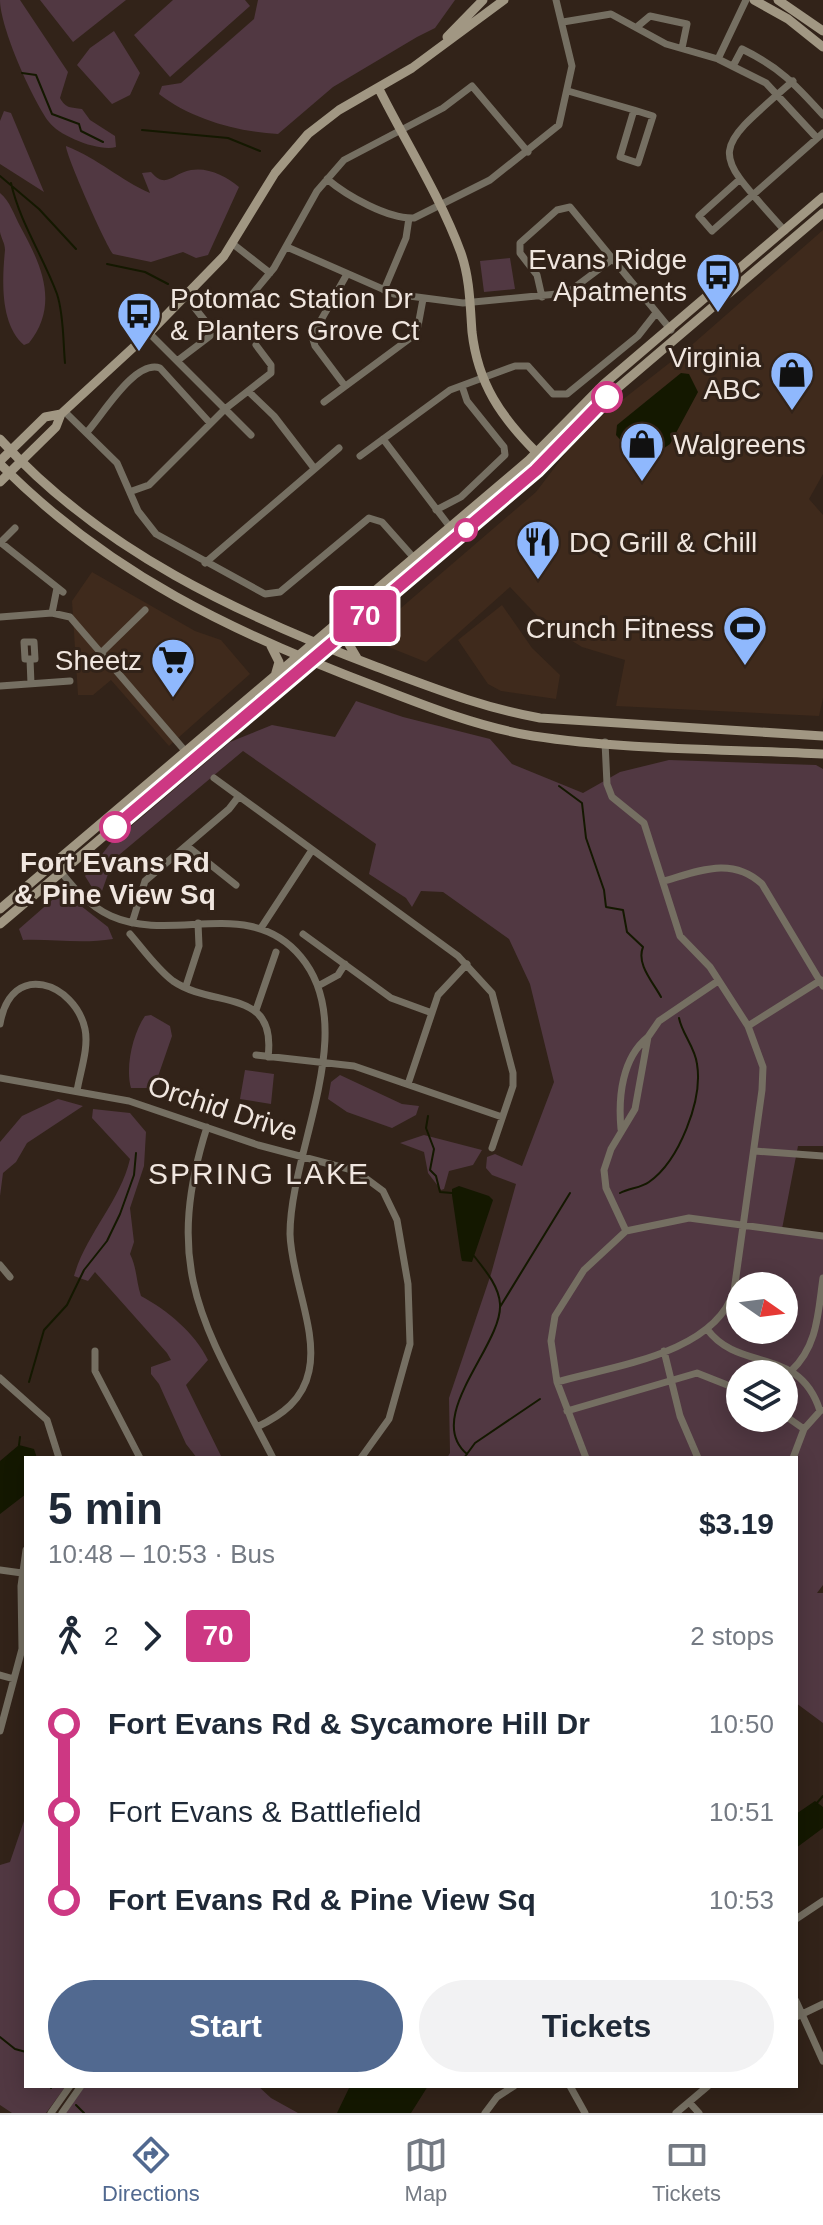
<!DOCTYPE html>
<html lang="en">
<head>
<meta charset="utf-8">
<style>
  :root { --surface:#fff; --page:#f2f2f3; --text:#1f2937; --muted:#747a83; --line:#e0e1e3; --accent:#516990 }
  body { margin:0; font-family:Arial,sans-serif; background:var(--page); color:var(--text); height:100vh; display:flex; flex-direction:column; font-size:30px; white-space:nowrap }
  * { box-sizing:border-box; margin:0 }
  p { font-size:26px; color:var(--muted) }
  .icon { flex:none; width:44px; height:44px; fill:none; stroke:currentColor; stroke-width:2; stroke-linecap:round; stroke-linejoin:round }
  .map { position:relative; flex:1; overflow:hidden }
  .side { position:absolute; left:24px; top:1456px; width:774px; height:632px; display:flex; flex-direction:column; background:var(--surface); border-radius:0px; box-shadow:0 4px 20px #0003 }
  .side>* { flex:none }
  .badge { padding:0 16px; border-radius:6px; font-size:28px; line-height:52px }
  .needle { width:52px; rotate:104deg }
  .controls { position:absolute; left:726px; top:1272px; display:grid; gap:16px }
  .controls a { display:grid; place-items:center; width:72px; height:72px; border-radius:50%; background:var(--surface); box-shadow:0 4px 20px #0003; font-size:40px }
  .map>.badge { position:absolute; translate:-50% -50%; box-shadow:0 0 0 4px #fff }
  .legs { display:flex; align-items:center; gap:12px; height:88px; padding:0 24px; font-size:26px }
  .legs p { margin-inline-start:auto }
  .summary { display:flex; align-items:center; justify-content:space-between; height:136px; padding:0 24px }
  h1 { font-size:44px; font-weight:700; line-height:60px }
  .action { display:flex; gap:16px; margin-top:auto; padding:16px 24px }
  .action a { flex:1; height:92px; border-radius:48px; background:var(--accent); color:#fff; font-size:32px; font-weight:700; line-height:92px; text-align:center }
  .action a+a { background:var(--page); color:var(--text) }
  ul { padding:0 24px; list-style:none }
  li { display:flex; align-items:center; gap:28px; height:88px; font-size:30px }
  li i { display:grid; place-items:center; width:12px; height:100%; margin:0 10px; background:currentColor }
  li i::after { content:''; width:20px; height:20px; margin:-10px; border:6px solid; border-radius:50%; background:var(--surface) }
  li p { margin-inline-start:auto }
  li:first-child i { background:linear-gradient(#0000 50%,currentColor 0) }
  li:last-child i { background:linear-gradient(currentColor 50%,#0000 0) }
  .dock { display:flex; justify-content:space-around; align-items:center; height:112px; border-top:2px solid var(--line); background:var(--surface); font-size:22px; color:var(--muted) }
  .dock a { display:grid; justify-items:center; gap:4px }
  .dock .selected { color:var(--accent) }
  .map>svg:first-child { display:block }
  .built { fill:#3f2a1c }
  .green { fill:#513842; fill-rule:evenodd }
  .water { fill:#141800 }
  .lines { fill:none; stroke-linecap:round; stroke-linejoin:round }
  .stream { stroke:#141800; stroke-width:2 }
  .street { stroke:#756f62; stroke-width:7 }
  .secondary { stroke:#a19783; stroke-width:9 }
  .line-1-casing { stroke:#fff; stroke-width:18 }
  .line-1 { stroke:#cd3883; stroke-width:12 }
  .stop-1-dot { fill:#fff; stroke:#cd3883; stroke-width:4 }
  .labels { text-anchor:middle; stroke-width:6; stroke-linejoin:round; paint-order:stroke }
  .poi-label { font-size:28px; fill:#f0e6df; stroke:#322319; text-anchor:end }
  .stop-label { font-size:28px; font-weight:bold; fill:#f0e6df; stroke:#322319 }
  .street-label { font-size:28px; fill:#f0e6df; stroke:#322319 }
  .neighbourhood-label { font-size:30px; letter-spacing:2px; fill:#f0e6df; stroke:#322319 }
</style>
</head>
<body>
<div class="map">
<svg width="823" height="2113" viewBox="0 0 823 2113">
  <rect width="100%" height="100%" fill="#322319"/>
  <path class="built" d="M 823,230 L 823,474 L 809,499 L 823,515 L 823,698 L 819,716 L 616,706 L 625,660 L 582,647 L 546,625 L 510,587 L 426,662 L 366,638 L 536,492 L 568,450 L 603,415 L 686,350 Z
    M 92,572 L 195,631 L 221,640 L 250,674 L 169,746 L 111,680 L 93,695 L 78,695 L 72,601 Z
    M 502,605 L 532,648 L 560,675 L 556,699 L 501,691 L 488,684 L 458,640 Z"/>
  <path class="green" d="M 0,0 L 20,0 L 68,72 L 60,98 C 66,109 71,107 82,109 L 90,120 L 115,136 L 116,147 C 99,152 59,136 49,122 C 32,99 0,27 0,0 Z
    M 40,0 L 126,0 L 73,42 Z
    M 173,0 L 245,0 L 250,6 L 170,77 L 134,35 Z
    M 258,0 L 455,0 L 435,28 L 417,37 L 333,87 L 278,134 C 238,132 191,119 159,94 L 162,86 L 181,83 L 254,19 Z
    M 114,31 L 140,73 L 130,95 L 112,104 L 77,65 L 90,48 Z
    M 4,111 L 11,113 L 44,192 L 0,164 L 0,121 Z
    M 66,146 C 99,159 120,180 150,193 L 142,173 L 151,172 C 166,190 173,173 191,170 C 208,167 226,176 239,187 L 208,255 L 196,258 L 183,252 L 151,262 L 113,254 C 105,244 65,153 66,146 Z
    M 0,193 C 10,201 14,215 20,226 C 41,264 60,304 29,343 L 24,345 C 0,324 2,281 5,250 C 5,243 1,238 0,232 C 0,220 0,206 0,193 Z
    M 510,258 L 515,289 L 484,292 L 480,261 Z
    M 356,701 L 403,717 L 490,739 L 512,764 L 583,793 L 620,772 L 669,760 L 816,765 L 823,769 L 823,1146 L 798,1146 L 782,1229 L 823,1236 L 823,1585 L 817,1593 L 823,1593 L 823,1723 L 796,1703 L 796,1458 L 447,1458 L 450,1453 L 449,1398 L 491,1274 L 516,1184 L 492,1175 L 486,1168 L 487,1157 L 495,1154 L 522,1166 L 554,1082 L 530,984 L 509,939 L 443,892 L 421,891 L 412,907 L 406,898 L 369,874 L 376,844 L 243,751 L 113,860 L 102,891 L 93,889 L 85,876 L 110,844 L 230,742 L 272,725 L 335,737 ZM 740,1286 L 784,1286 L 784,1330 L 740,1330 ZM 740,1374 L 784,1374 L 784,1418 L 740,1418 Z
    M 59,894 L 67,895 L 108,927 L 113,939 C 83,944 54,939 23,940 L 19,929 Z
    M 151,1015 L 170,1026 L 172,1036 L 154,1088 L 131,1088 C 125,1067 133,1033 145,1016 Z
    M 245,1070 L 274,1074 L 271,1104 L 240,1099 Z
    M 340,1075 L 402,1104 L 419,1106 L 416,1115 L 392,1128 L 347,1112 L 328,1099 L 331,1082 Z
    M 58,1099 L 83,1106 L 27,1143 L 16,1162 L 3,1173 L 0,1196 L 0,1142 L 22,1116 Z
    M 93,1109 L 130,1113 L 146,1132 L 144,1166 L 130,1208 L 134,1242 L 130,1254 C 137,1268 136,1281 141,1296 C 167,1310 195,1333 208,1360 L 186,1385 L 222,1458 L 197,1458 L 186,1444 L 159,1384 L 151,1374 L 151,1367 L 171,1360 L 167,1353 L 95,1272 L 88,1281 L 74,1276 C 86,1234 120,1202 130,1159 L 92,1118 Z
    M 424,1135 L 482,1150 L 473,1165 L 449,1171 L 444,1189 L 441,1190 L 428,1173 L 424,1152 L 400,1143 Z
    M 26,1815 L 26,2086 L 66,2086 L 46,2113 L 12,2113 L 0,2105 L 0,1865 L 10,1862 Z
    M 85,2086 L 258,2086 L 271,2098 L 298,2113 L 65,2113 Z"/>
  <path class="water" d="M 681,373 L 689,374 L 698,392 L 670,444 L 654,455 L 629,450 L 616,435 L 617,425 Z
    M 459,1186 L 489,1196 L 493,1200 L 472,1262 L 462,1261 L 461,1257 L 452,1195 L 452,1189 Z
    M 19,1445 L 34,1449 L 37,1458 L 26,1458 L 26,1494 L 0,1514 L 0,1461 Z
    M 815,1801 L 823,1807 L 823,1828 L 796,1848 L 796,1814 Z
    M 350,2086 L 428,2086 L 411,2113 L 337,2113 Z"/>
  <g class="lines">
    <path class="stream" d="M 22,73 L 36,75 L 52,114 L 79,124 L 81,131 L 103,142
      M 142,130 L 228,138 L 260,151
      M 0,176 L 39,209 L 76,249
      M 11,183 C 20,223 43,256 57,294 C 64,315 63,342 65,363
      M 107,264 L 145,272 L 168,284
      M 559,786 L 582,803 L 586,838 L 604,890 L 606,907 L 623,910 L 627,932 L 643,947 C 636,964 653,982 661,997
      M 428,1116 L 426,1128 L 434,1149 L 430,1170 L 436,1176 L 440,1192 L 452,1193
      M 620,1193 C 629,1188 641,1188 649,1182 C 679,1161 703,1100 697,1064 C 695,1047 682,1034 679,1018
      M 500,1307 L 570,1193
      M 29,1382 L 44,1330 L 67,1305 L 84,1270 L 107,1241 L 120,1214 L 134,1175 L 136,1153
      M 19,1445 L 20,1437
      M 467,1454 C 423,1417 503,1345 500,1304 C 499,1286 485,1270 474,1256
      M 464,1458 L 475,1443 L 540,1399
      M 816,1804 L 823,1796
      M 0,2037 L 15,2049 L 26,2052
      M 50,2086 L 51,2088
      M 76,2105 L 84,2113"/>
    <path class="street" d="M 746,0 L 718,59 L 766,83 L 817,138
      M 563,22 L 611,14 L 666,44 L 718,59
      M 638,26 L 650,16 L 687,24 L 682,48
      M 733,66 L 742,49 C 779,67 795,84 823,115
      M 568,91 L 634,110
      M 634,110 L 653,116 L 638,163 L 620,157 Z
      M 327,179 C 347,196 388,219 414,218 L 490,180 L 559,125 L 572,66 L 556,0
      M 739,180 L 699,216 L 712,231 L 823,133
      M 785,231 C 711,148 708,155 793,81
      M 233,244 L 270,273
      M 287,247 L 394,294 L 463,303 L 567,293 L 614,258
      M 384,290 L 406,238 L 409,218
      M 542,297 L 537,275 L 520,253 L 520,243 L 557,210 L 570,207 L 671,330
      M 245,303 L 274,268 L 317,191 L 344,160 L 443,108 L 472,86 L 528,152
      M 149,333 L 251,435
      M 177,361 L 210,336 L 210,327 L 194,307
      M 345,386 L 315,346 L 312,336 L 347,274
      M 248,391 L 274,416 L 314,468
      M 324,402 L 409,339 L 418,326 L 423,299
      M 64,411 L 117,463 L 138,511 L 156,534 L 265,594 L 280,592 L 369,518 L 382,522 L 414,558
      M 87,432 C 102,416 135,359 160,368 L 210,423
      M 383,439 L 450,527
      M 360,456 L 450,390 L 515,366 L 528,366 L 553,394 L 567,394 L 638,336 L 656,313
      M 132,491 L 149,485 L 225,409 L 271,373 L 271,365 L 256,345
      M 436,510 L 461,497 L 505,455 L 504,447 L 467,401 L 462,386
      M 0,542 L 63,592
      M 0,543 L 15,528
      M 205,563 L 339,448
      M 52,613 L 57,588
      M 0,617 L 52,613 L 70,617 L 186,752
      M 102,652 L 145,610
      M 30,659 L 35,659 L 34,642 L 24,642 L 25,659 L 30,659 L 31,684
      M 0,686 L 70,681
      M 214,778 L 458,956 L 492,993 L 513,1073 L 513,1086 L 492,1148
      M 187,846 L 236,885
      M 54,863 C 70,884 87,905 111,916 C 174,944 250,895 301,957 C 361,1029 290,1150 290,1234 C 291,1277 318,1331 309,1371 C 303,1400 282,1415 257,1427
      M 664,881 C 699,871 732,856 762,884 L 823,986
      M 132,923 L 145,881 L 229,809 L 239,796
      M 261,928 L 312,850
      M 130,934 C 143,949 157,969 173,981 C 214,1009 277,987 268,1057
      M 303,934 L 391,998 L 432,1013
      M 186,986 L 199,946 L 198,923
      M 318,986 L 338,975 L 345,964
      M 256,1010 L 276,952
      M 0,1024 C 11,959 75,983 85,1029 C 89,1048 80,1072 77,1091
      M 748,1026 L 821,980
      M 256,1055 L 354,1066 L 502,1117
      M 0,1078 L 129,1101 L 258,1145 L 356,1171 L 383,1191 L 397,1220 L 408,1284 L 410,1344 L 389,1419 L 361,1458
      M 408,1084 L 438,995 L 467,964
      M 207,1127 C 160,1275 208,1331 273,1458
      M 621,1129 C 618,1097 622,1058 648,1037
      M 755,1151 L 823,1156
      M 626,1231 L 606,1188 L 604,1170 L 611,1149 L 635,1109 L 648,1037 L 659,1021 L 718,981
      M 0,1265 L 10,1277
      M 707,1329 C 739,1373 799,1345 820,1411
      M 95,1351 L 95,1371 L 140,1458
      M 664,1351 L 680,1416 L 698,1458
      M 791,1371 C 818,1346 818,1312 823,1278
      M 0,1378 L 47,1420 L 59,1458
      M 557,1382 C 613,1366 714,1354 734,1291 L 762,1090 L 763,1067 L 748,1026 L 710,967 L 680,936 L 644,823 L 612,797 L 607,784 L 605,742
      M 567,1411 L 697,1373 L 740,1390
      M 784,1415 L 804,1429
      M 586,1458 L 557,1382 L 551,1341 L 555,1316 L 584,1270 L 626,1231 L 689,1218 L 823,1236
      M 793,1458 L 804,1429 L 821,1410
      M 0,1570 L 22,1573
      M 0,1675 L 14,1679
      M 0,1731 L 22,1649 L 21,1586 L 26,1550
      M 796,1919 L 823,1901
      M 796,2001 L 823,2061
      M 796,2017 L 823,2004
      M 570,2086 L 585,2113
      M 689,2102 L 699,2113
      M 51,2113 L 70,2086
      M 62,2113 L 81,2086
      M 485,2113 L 497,2097 L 514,2086
      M 676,2113 L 708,2086"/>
    <path class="secondary" d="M 754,0 L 788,19 L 823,47
      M 778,0 L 823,31
      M 447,37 L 483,0
      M 379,89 C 406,143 440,196 461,253 C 470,279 470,305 472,332 C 478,384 501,417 537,453
      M 0,439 C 101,551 240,615 377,667 C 431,687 483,708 540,718 L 823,736
      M 0,461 L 45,417 L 61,414
      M 0,464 C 109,574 234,633 377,687 C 428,707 479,727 533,736 C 625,750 729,749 823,754
      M 0,482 L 56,427 L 61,414 L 149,333 L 224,256 L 275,173 L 308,134 L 339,110 L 412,68 L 504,0
      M 351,628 L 347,641 L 357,658
      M 271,646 L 279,662 L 275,676
      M 0,909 L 529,460 L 604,384 L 823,197
      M 0,924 L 536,470 L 607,397 L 823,213"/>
  </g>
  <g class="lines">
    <g class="line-1-casing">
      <path id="line-1" d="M 115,827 L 536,470 L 607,397"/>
    </g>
    <use href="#line-1" class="line-1"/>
  </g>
  <defs>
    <g id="bus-pin" transform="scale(2.3)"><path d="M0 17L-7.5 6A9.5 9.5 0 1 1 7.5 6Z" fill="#8fb8fd" stroke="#322319"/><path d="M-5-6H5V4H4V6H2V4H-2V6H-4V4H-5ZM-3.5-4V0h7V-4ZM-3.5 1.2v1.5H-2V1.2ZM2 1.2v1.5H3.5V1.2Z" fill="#111"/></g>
    <g id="shop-pin" transform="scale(2.3)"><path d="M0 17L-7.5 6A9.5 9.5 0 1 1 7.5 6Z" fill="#8fb8fd" stroke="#322319"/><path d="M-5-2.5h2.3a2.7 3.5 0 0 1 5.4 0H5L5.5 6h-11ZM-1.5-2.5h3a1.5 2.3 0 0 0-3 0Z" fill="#111"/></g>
    <g id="restaurant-pin" transform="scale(2.3)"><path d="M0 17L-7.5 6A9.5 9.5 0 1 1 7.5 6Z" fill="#8fb8fd" stroke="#322319"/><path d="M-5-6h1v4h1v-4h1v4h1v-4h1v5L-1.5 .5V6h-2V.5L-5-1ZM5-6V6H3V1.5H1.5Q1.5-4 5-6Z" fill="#111"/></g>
    <g id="stadium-pin" transform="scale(2.3)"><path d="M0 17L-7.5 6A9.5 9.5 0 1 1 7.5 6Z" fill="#8fb8fd" stroke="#322319"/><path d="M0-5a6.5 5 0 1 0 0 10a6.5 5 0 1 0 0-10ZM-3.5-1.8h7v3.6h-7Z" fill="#111"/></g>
    <g id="supermarket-pin" transform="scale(2.3)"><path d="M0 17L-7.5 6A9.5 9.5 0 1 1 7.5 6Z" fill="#8fb8fd" stroke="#322319"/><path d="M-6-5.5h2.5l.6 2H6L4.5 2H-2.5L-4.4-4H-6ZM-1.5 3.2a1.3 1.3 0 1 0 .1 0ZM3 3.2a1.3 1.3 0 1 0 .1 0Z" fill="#111"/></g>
  </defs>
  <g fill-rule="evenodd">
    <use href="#bus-pin" x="718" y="275"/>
    <use href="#bus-pin" x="139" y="314"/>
    <use href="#shop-pin" x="792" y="373"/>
    <use href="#shop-pin" x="642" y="444"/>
    <use href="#restaurant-pin" x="538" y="542"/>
    <use href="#stadium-pin" x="745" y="628"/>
    <use href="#supermarket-pin" x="173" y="660"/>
  </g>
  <g class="stop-1-dot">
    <circle cx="607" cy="397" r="14"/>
    <circle cx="466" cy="530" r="10"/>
    <circle cx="115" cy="827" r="14"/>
  </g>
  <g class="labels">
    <g class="poi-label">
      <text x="687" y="269">Evans Ridge<tspan x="687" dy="32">Apatments</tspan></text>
      <text x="170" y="308" text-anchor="start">Potomac Station Dr<tspan x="170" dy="32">&amp; Planters Grove Ct</tspan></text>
      <text x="761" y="367">Virginia<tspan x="761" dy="32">ABC</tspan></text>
      <text x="673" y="454" text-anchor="start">Walgreens</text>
      <text x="569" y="552" text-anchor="start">DQ Grill &amp; Chill</text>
      <text x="714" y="638">Crunch Fitness</text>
      <text x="142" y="670">Sheetz</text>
    </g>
    <g class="stop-label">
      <text x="115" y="872">Fort Evans Rd<tspan x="115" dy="32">&amp; Pine View Sq</tspan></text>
    </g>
    <g class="street-label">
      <text transform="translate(223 1108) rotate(18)" y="10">Orchid Drive</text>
    </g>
    <g class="neighbourhood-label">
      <text x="259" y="1184">SPRING LAKE</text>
    </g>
  </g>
</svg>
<div class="controls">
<a><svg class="needle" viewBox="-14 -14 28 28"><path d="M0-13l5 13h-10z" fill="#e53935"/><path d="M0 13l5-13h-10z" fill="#747a83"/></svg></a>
<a><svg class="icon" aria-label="layers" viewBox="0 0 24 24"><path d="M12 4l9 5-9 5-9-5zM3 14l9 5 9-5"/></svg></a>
</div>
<b class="badge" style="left:365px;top:616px;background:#cd3883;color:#fff">70</b>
<section class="side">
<div class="summary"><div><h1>5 min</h1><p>10:48 – 10:53 · Bus</p></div><b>$3.19</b></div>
<div class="legs"><svg class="icon" aria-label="walk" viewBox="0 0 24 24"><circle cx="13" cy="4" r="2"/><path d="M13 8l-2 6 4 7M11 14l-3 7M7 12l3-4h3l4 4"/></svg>2<svg class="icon" aria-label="forward" viewBox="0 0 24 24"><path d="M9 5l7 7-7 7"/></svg><b class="badge" style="background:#cd3883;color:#fff">70</b><p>2 stops</p></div>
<ul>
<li><i style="color:#cd3883"></i><b>Fort Evans Rd &amp; Sycamore Hill Dr</b><p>10:50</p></li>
<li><i style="color:#cd3883"></i><span>Fort Evans &amp; Battlefield</span><p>10:51</p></li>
<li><i style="color:#cd3883"></i><b>Fort Evans Rd &amp; Pine View Sq</b><p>10:53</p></li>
</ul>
<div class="action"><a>Start</a><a>Tickets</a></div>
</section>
</div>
<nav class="dock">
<a class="selected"><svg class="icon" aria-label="directions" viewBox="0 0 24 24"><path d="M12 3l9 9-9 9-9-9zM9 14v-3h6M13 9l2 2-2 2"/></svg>Directions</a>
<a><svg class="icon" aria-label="map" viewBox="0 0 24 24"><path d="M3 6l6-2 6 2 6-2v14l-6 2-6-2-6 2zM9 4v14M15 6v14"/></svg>Map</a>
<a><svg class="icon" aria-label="tickets" viewBox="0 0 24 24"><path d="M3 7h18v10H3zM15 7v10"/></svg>Tickets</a>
</nav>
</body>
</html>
